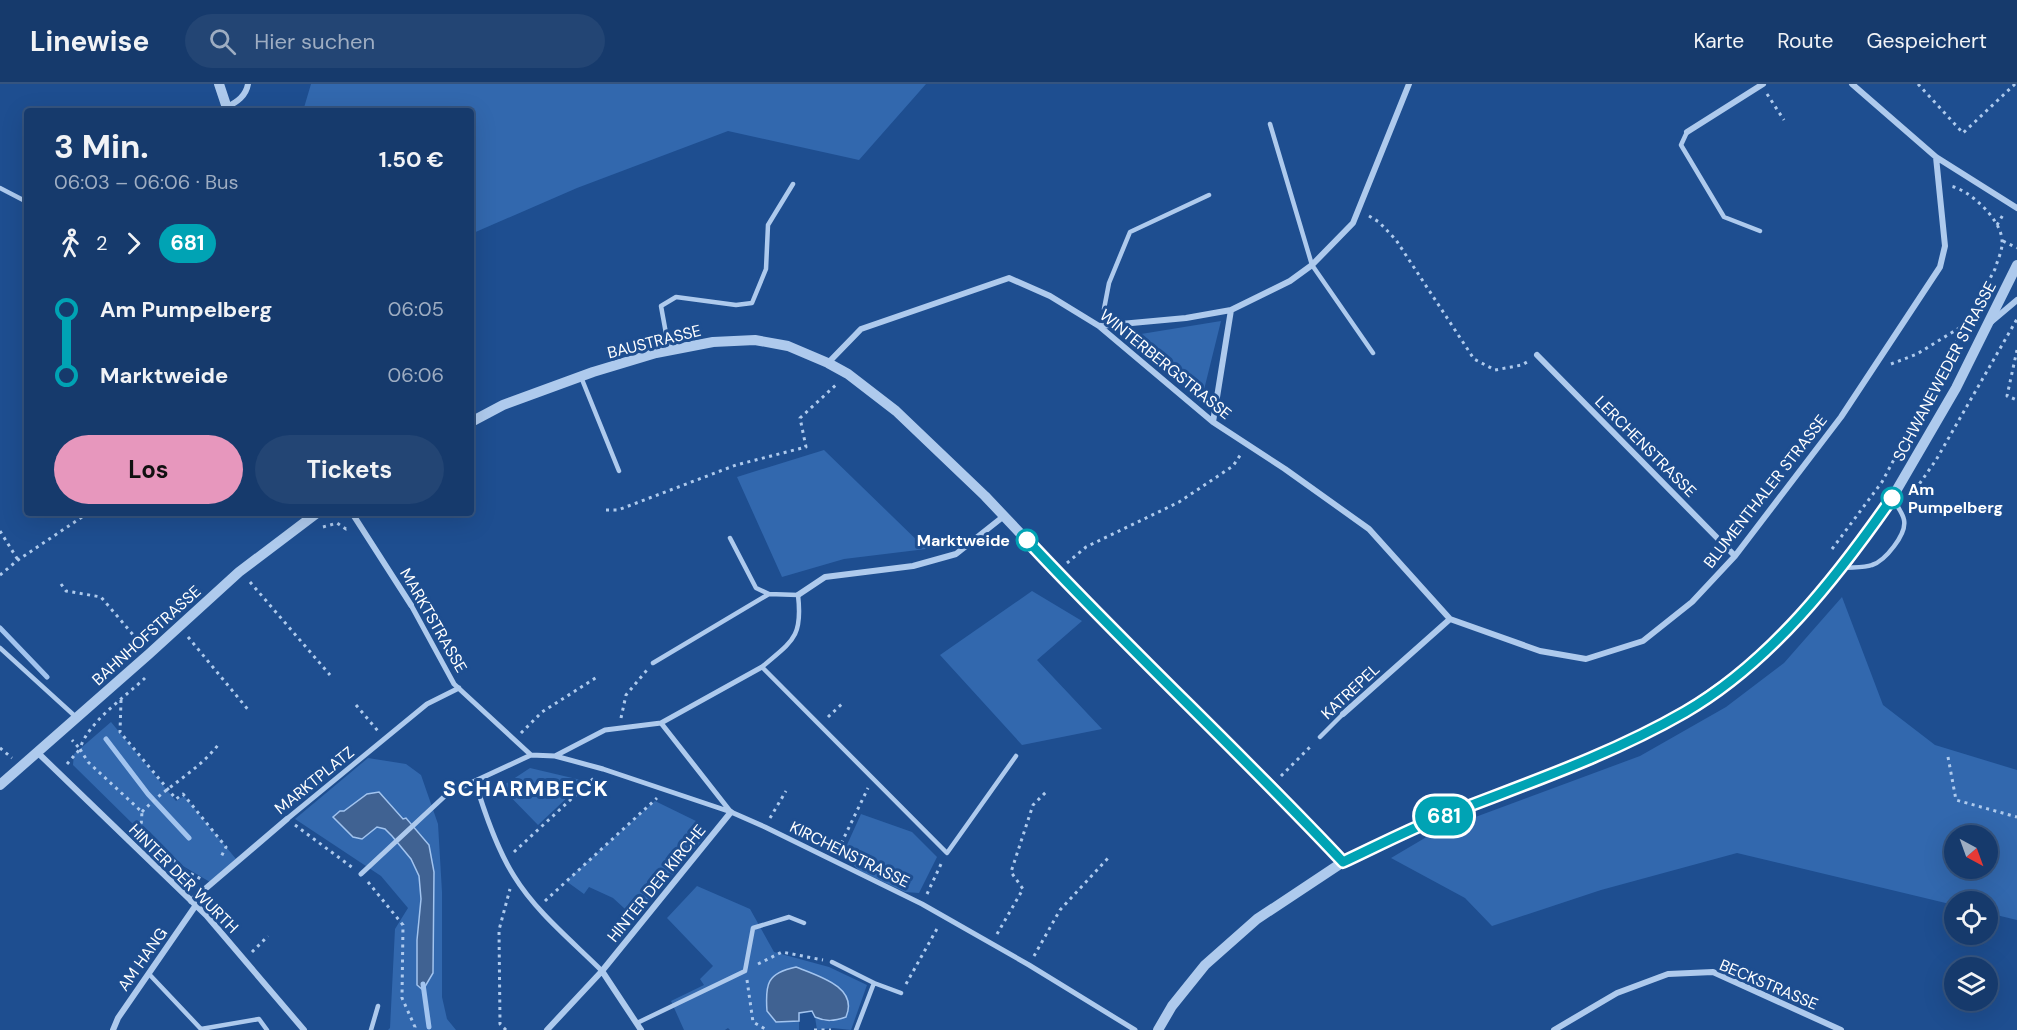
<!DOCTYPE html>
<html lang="de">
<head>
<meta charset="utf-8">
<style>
  :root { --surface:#163a6c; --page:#234574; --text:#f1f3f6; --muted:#9eadc2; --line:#35547f; --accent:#e797bd }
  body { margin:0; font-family:"DM Sans",sans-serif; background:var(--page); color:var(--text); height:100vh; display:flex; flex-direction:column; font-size:22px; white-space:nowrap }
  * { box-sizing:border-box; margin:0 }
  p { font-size:20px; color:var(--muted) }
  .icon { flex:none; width:33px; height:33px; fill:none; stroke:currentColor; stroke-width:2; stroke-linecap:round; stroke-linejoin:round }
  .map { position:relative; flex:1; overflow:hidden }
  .side { position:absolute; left:24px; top:24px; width:450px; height:408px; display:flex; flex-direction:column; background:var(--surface); border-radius:6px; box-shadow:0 6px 24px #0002,0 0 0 2px var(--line) }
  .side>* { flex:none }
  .badge { padding:0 12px; border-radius:20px; font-size:21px; line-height:39px }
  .needle { width:39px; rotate:139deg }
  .fabs { position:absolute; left:1944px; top:741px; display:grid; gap:12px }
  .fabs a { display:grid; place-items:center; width:54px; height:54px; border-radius:50%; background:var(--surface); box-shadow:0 6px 24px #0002,0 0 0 2px var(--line); font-size:30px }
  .map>.badge { position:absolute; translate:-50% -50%; box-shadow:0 0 0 3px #fff }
  .legs { display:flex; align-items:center; gap:9px; height:66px; padding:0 30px; font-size:20px }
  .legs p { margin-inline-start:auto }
  .headline { display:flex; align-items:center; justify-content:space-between; height:102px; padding:0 30px }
  h1 { font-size:33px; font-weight:700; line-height:45px }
  .cta { display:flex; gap:12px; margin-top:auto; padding:12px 30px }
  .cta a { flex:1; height:69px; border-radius:36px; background:var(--accent); color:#111; font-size:24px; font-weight:700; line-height:69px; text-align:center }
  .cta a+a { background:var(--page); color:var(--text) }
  ul { padding:0 30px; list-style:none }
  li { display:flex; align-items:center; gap:21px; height:66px; font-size:22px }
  li i { display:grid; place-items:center; width:9px; height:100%; margin:0 8px; background:currentColor }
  li i::after { content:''; width:15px; height:15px; margin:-8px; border:4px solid; border-radius:50%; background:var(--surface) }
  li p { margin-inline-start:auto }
  li:first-child i { background:linear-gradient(#0000 50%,currentColor 0) }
  li:last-child i { background:linear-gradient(currentColor 50%,#0000 0) }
  header { display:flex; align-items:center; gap:36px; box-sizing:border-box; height:84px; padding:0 30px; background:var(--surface); border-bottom:2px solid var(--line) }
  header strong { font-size:28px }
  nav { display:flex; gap:33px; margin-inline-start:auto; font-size:21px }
  .search { width:420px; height:54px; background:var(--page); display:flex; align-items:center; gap:15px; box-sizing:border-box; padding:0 21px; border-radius:33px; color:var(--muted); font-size:22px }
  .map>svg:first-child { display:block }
  .green { fill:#3268ae; fill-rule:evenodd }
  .water { fill:#406292; stroke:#a2c4ef; stroke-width:1.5 }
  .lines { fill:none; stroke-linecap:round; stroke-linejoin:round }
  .stream { stroke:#a2c4ef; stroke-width:5 }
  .path { stroke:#aecaed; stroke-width:3; stroke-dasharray:3 4.5; stroke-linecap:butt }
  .service { stroke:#aecaed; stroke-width:4.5 }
  .pedestrian { stroke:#aecaed; stroke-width:5 }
  .minor { stroke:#aecaed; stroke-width:6 }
  .tertiary { stroke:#aecaed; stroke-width:10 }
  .line-1-casing { stroke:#fff; stroke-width:14 }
  .line-1 { stroke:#00a3b4; stroke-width:9 }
  .stop-1-dot { fill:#fff; stroke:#00a3b4; stroke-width:3 }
  .labels { text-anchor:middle; stroke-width:6; stroke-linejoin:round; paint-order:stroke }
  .street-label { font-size:16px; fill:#fff; stroke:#1e4e90 }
  .stop-label { font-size:16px; font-weight:bold; fill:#fff; stroke:#1e4e90; text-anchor:start }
  .district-label { font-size:22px; font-weight:bold; letter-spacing:1.5px; fill:#fff; stroke:#1e4e90 }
</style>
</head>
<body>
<header>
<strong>Linewise</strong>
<div class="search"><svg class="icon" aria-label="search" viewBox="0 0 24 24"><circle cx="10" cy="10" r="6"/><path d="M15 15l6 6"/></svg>Hier suchen</div>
<nav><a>Karte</a><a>Route</a><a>Gespeichert</a></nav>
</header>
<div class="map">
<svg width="2017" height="946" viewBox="0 0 2017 946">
  <rect width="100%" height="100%" fill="#1e4e90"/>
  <path class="green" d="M 311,0 L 926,0 L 859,76 L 728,47 L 577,104 L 471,150 L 471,27 L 303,27 Z
    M 1221,237 L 1201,318 L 1137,262 L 1141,250 Z
    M 824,366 L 926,465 L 844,475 L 782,493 L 737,393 Z
    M 1032,507 L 1082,537 L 1037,576 L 1102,645 L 1022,661 L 940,571 Z
    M 1842,513 L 1883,621 L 1935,661 L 2017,686 L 2017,836 L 1988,829 L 1988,818 L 1954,818 L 1954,821 L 1737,769 L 1601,806 L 1492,842 L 1465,814 L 1391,774 L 1435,748 L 1640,672 L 1726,623 L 1784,579 ZM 1954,752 L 1988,752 L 1988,784 L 1954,784 Z
    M 111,638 L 176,717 L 184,712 L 236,775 L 210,798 L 183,782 L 149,747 L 138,745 L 73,681 L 74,670 Z
    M 368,674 L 406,680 L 421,691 L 438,740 L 442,808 L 442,913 L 447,935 L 456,946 L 388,946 L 390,944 L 395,845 L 408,824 L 381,792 L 295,735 Z
    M 530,684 L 585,697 L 538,741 L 501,703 Z
    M 655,717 L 698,738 L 705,753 L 635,834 L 613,814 L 589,803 L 584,810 L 566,797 Z
    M 861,730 L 912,748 L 937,773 L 919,809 L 905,808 L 858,786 L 853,780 L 841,774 Z
    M 697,802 L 750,825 L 774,868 L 829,883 L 867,901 L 851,946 L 833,944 L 817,946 L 815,933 L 824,937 L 849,926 L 767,927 L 776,938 L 799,937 L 799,946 L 730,946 L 728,944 L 725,946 L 684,946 L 671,917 L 704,901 L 700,895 L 713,882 L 667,834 Z"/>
  <path class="water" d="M 379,708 L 403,735 L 406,734 L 429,761 L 434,788 L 433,889 L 423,906 L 417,901 L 417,856 L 421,815 L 419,792 L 411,775 L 392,752 L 385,745 L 377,743 L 362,755 L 353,753 L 333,733 L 340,727 L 344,727 L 367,710 Z
    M 796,883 C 818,892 859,903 846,933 C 834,937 826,938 815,933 L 812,927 L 799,929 L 799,937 L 776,938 L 767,927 C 765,900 767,889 796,883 Z"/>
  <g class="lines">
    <path class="stream" d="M 0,544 L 47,593
      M 106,655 L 148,710 L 189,754
      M 423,900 L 429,943"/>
    <path class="path" d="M 1918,0 L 1963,49 L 2015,0
      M 1767,10 L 1784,36
      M 1369,132 L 1379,138 L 1396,156 L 1474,275 L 1495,286 L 1522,281 L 1527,278
      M 1997,141 L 2004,129
      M 2003,157 L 2017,164
      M 2017,266 L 2007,312 L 2017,316
      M 1891,280 L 1917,270 L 1964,241
      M 1911,412 L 1936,376 L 2017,235
      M 606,426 L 618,426 L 736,381 L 806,363 L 800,334 L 838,299
      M 323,443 L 337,439 L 346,445 L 349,443
      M 0,447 L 18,476
      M 1832,465 L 1882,398 L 1995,185 C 1997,177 2003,166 2002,157 C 2002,136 1969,105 1950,102
      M 1067,479 L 1086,463 L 1179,418 L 1233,382 L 1241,370
      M 0,491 L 18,476 L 88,429
      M 250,498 L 330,591
      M 61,500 L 66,507 L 101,513 L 140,559
      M 188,553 L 250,628
      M 145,594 C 125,613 87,639 80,665 L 88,678 L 142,728 L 141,743 L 182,785 L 201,795
      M 121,616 L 120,648 L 176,715 L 183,710 L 226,763 L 220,775
      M 356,621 L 378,647
      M 828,633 L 844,618
      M 621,634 L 626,611 L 647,586
      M 521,649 L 542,628 L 597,593
      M 0,664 L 12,674
      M 1948,673 L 1956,716 L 2017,733
      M 67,680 L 80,665 L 72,656
      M 1281,692 L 1312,661
      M 142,728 C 165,703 197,688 218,661
      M 770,734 L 786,707
      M 295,741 L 353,784
      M 838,766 L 868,704
      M 514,768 L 595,693
      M 368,798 L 403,841 L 402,914 L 415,943 L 414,946
      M 927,810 L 942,778
      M 545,817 L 657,714
      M 997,850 L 1023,805 L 1011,788 L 1033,721 L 1046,708
      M 252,868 L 268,852
      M 1034,872 L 1060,826 L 1109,773
      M 758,880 L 782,868 L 823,876
      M 747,896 L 753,938 L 767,946
      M 906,900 L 938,843
      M 506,946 L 500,940 L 499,846 L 510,805
      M 814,946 L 831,946"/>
    <path class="service" d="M 1270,40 L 1312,181 L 1373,269
      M 1687,48 L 1681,61 L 1724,133 L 1760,147
      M 0,104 L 27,118
      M 1110,240 L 1104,225 L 1109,199 L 1130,148 L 1209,111
      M 669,266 L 661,222 L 676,213 L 736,221 L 752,219 L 766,185 L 768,141 L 793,100
      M 581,293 L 619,387
      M 730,454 L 756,504 L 769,510 L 798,511 C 803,554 792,557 762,583 L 947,769 L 1016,672
      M 1843,484 C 1852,483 1864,484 1872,481 C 1885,477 1907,450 1904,436 C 1903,429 1896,421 1893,415
      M 0,564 L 77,634
      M 653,579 L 769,510
      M 1320,653 L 1343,630
      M 832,878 L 874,899
      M 149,890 L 201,945 L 259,935 L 267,946
      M 637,939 L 745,887 L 753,844 L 789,833 L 804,839
      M 371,946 L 378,922
      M 856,946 L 874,899 L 901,909"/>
    <path class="pedestrian" d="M 411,521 L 454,600 L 531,671
      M 661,639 L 730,727
      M 555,672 L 605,646 L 661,639 L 762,583
      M 475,697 C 484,727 497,765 514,792 C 536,828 572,857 602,887
      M 287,735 L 427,620 L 459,604
      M 361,790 L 447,710 L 531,671 L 555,672 L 603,685 L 731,728 L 765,743 L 922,820 L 1029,881 L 1135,946"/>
    <path class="minor" d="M 1852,0 L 1936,73 L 2017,124
      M 227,23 C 237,18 246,12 248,0
      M 1687,48 L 1763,0
      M 1991,238 L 2017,216
      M 1099,242 L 1186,234 L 1231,226 L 1290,197 L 1312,181 L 1353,139 L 1409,0
      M 1537,271 L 1735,472
      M 828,279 L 861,245 L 1009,194 L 1050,212 L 1099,242 L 1213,338 L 1285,385 L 1369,445 L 1450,535 L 1540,567 L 1586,575 L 1643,557 L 1692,518 L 1735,472 L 1841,333 L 1940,183 L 1945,162 L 1936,73
      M 1213,338 L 1231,226
      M 352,429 L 411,521
      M 798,511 L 825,493 L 913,482 L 956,470 L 1004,432
      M 1343,630 L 1450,535
      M 37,668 L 206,831 L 304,946
      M 191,817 L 287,735
      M 602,887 L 641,946
      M 113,946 L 118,934 L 196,821
      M 547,946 L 602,887 L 731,728
      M 1554,946 L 1617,909 L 1668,890 L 1713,888 L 1841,946"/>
    <path class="tertiary" d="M 219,0 L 228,27
      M 471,338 L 503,321 L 593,288 L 656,269 L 713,258 L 755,256 L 788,262 L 828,279 L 848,290 L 896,327 L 985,412 L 1107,541 L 1271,701 L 1343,778
      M 0,701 L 149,570 L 239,488 L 317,429
      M 1158,946 L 1172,922 L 1205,881 L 1257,835 L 1343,778 L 1435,735 L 1593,675 L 1686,627 L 1738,590 L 1792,541 L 1849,476 L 1892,414 L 1956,304 L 2017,181"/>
  </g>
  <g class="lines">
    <g class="line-1-casing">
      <path id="line-1" d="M 1027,456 C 1129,566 1240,668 1343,778 C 1375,763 1406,747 1438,734 C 1522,701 1607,673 1685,628 C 1770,579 1837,493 1892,414"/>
    </g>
    <use href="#line-1" class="line-1"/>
  </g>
  <g class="stop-1-dot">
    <circle cx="1892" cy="414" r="10"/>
    <circle cx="1027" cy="456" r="10"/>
  </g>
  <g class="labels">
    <g class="street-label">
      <text transform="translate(654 257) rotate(-14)" y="6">BAUSTRASSE</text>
      <text transform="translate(1166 280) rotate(39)" y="6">WINTERBERGSTRASSE</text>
      <text transform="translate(1944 287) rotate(-62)" y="6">SCHWANEWEDER STRASSE</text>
      <text transform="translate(1646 362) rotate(45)" y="6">LERCHENSTRASSE</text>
      <text transform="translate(1765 407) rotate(-52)" y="6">BLUMENTHALER STRASSE</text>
      <text transform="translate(434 536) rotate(60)" y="6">MARKTSTRASSE</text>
      <text transform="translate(146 551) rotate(-42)" y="6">BAHNHOFSTRASSE</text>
      <text transform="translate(1350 607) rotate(-43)" y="6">KATREPEL</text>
      <text transform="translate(314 696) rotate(-39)" y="6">MARKTPLATZ</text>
      <text transform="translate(850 770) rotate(26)" y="6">KIRCHENSTRASSE</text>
      <text transform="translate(184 794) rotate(45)" y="6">HINTER DER WURTH</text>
      <text transform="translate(656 799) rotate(-51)" y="6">HINTER DER KIRCHE</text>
      <text transform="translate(142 875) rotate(-55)" y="6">AM HANG</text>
      <text transform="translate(1769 900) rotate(23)" y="6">BECKSTRASSE</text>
    </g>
    <g class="stop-label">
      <text x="1908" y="411">Am<tspan x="1908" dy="18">Pumpelberg</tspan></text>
      <text x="1010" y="462" text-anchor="end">Marktweide</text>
    </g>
    <g class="district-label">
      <text x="526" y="712">SCHARMBECK</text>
    </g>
  </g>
</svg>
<div class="fabs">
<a><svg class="needle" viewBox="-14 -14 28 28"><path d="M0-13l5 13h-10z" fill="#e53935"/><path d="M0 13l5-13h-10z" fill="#9eadc2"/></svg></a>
<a><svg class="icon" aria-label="locate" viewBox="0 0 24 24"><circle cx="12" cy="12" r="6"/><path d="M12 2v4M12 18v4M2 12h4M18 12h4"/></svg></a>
<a><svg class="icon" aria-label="layers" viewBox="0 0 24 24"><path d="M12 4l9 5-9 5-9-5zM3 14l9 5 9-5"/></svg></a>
</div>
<b class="badge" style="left:1444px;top:732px;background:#00a3b4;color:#fff">681</b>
<section class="side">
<div class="headline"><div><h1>3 Min.</h1><p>06:03 – 06:06 · Bus</p></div><b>1.50 €</b></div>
<div class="legs"><svg class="icon" aria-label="walk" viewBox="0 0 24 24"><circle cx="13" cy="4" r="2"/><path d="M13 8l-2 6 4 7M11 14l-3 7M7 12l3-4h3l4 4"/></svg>2<svg class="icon" aria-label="forward" viewBox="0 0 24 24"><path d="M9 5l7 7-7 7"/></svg><b class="badge" style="background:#00a3b4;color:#fff">681</b></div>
<ul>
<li><i style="color:#00a3b4"></i><b>Am Pumpelberg</b><p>06:05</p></li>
<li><i style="color:#00a3b4"></i><b>Marktweide</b><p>06:06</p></li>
</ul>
<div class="cta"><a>Los</a><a>Tickets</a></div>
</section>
</div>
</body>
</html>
